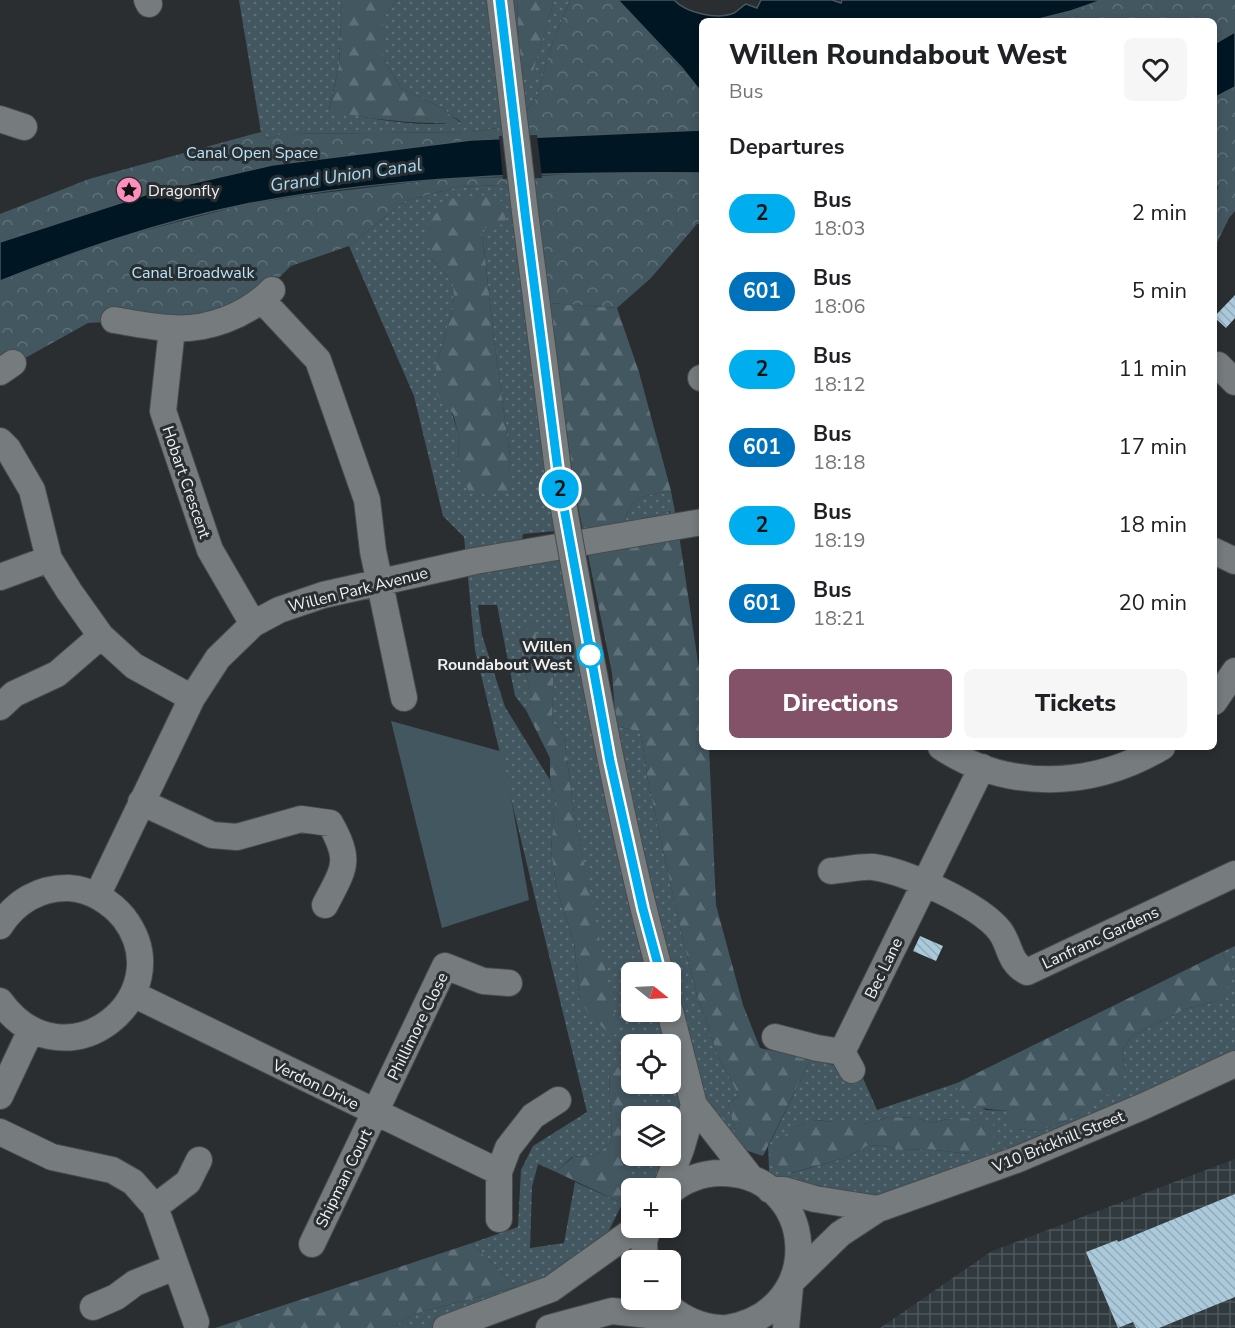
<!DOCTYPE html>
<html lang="en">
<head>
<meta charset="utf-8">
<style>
  :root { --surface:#fff; --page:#f6f6f6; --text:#202124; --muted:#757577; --accent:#845268 }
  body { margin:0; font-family:"Nunito Sans",sans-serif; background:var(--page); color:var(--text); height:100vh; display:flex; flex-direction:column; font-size:22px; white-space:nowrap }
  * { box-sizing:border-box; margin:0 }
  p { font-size:20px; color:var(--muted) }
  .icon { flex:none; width:33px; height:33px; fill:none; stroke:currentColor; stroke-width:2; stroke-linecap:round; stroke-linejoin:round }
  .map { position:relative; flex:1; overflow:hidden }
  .panel { position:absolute; left:699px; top:18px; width:518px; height:732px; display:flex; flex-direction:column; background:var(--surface); border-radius:9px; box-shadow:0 3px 9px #0003 }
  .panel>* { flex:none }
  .badge { padding:0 12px; border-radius:20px; font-size:21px; line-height:39px }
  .needle { width:39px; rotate:108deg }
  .controls { position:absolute; left:621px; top:962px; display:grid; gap:12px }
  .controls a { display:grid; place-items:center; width:60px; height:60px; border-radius:9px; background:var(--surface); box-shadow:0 3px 9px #0003; font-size:30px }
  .map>.badge { position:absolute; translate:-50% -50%; box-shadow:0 0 0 3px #fff }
  h2 { padding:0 30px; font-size:22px; line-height:54px }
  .round { display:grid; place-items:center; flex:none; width:63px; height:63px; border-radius:9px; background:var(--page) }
  .summary { display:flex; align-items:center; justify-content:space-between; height:102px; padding:0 30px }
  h1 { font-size:28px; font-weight:800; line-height:45px }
  .primary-button { display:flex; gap:12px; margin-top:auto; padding:12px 30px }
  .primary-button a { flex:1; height:69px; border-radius:9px; background:var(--accent); color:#fff; font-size:24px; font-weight:800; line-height:69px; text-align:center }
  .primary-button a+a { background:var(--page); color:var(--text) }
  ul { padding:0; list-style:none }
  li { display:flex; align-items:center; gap:18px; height:78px; padding:0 30px }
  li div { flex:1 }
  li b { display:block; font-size:22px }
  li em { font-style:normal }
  li .badge { min-width:66px; font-weight:700; text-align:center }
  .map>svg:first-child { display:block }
  .industrial { fill:url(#industrial-grid) }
  .grass { fill:url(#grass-dots); fill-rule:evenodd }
  .forest { fill:url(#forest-firs) }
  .park { fill:url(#park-crowns) }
  .garden { fill:#435761 }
  .water { fill:#001623; stroke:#485861; stroke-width:1.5 }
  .pier { fill:#2a2e30 }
  .building { fill:url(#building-back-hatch) }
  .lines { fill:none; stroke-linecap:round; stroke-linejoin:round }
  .minor-casing { stroke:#474b4d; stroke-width:28 }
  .minor { stroke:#767b7d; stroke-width:26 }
  .minor-bridge-casing { stroke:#474b4d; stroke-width:28; stroke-linecap:butt }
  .minor-bridge { stroke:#767b7d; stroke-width:26 }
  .line-casing { stroke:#fff; stroke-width:14 }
  .line { stroke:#00adef; stroke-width:9 }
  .stop-dot { fill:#fff; stroke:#00adef; stroke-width:3 }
  .labels { text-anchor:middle; stroke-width:6; stroke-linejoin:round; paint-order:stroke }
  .park-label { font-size:16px; fill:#b7e5fd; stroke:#2a2e30 }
  .poi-label { font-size:16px; fill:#eff1f3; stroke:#2a2e30; text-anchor:start }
  .street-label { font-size:16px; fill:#eff1f3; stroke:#2a2e30 }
  .stop-label { font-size:16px; font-weight:bold; fill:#eff1f3; stroke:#2a2e30; text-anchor:end }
  .water-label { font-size:18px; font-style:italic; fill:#a2dcfa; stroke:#2a2e30 }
</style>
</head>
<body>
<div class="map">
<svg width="1235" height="1328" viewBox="0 0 1235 1328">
  <defs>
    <pattern id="industrial-grid" width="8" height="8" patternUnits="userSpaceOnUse" patternTransform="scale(1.5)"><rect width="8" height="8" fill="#303a3f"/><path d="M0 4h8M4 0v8" fill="none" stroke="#4e575b"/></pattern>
    <pattern id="grass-dots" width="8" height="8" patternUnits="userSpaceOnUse" patternTransform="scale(1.5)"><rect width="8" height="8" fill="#435761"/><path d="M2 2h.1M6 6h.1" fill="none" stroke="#5e7078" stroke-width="1.8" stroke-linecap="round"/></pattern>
    <pattern id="forest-firs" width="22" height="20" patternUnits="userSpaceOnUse" patternTransform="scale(1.5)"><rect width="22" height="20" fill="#435761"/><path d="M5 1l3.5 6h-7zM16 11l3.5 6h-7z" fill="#5e7078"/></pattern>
    <pattern id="park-crowns" width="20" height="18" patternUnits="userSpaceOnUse" patternTransform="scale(1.5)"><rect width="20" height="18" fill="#435761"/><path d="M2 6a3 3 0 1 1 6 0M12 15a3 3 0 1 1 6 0" fill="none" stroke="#5e7078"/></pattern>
    <pattern id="building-back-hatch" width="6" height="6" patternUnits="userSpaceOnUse" patternTransform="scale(1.5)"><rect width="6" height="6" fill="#aacadb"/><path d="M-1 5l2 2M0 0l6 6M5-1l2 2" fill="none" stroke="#92aab6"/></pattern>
  </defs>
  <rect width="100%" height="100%" fill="#2a2e30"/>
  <path class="industrial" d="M 1235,1159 L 1235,1328 L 880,1328 L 992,1251 Z"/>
  <path class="grass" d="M 239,0 L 342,0 L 339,65 L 329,110 C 370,119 418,128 461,122 L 442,108 L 401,88 L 383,58 L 383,18 L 397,0 L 517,0 L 520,67 L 530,81 L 554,0 L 570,0 L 550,50 L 537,97 L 516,125 L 471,132 L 282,134 L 267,139 L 261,132 Z
    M 521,184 L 567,530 L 523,534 L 520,553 L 571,546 L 660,972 L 632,972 L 632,1011 L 670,1011 L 694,1105 L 666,1188 L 632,1188 L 631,1209 L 622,1204 L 595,1259 L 446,1328 L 391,1328 L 414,1314 L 516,1287 L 472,1243 L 518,1227 L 521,1170 L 533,1146 L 587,1112 L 475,650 L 464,537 L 443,516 L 414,396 L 349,246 L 405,201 L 458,187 ZM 506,203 L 482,228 L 494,340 L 510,457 L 508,493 L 459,469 L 458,432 L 436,366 L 454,305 L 453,283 L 431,258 ZM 478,605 L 497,605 L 515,696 L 526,710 L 532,699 L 517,633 L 533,621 L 539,654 L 554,670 L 552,721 L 564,736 L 574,813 L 617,1032 L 580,1002 L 574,942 L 557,890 L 551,851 L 555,797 L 550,780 L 505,707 L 482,635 ZM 632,1044 L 670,1044 L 670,1083 L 632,1083 ZM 629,1074 L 636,1116 L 670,1116 L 670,1155 L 634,1155 L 622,1203 L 575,1182 L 564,1243 L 530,1248 L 532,1187 L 538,1164 L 556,1172 L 572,1157 L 597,1155 L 612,1141 L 609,1075 Z
    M 671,491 L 678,528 L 672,526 L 670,511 L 625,522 C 630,494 647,496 671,491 Z
    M 616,726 L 641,732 L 648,781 L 679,923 L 697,995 L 718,1056 L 739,1096 L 728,1104 L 737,1138 L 742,1149 L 703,1104 L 671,979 L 670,972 L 669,972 Z
    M 1235,946 L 1235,1064 L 878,1209 L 770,1190 L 768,1147 L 811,1059 L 852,1070 L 859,1069 L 877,1110 L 957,1083 L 957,1093 L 986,1110 L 1011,1111 L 1017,1129 L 1040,1131 L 1078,1115 L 1125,1070 L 1122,1051 L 1132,1036 L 1185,1009 L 1217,1001 L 1233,974 L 1222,952 ZM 890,1117 L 917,1118 L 930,1123 L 948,1119 L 970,1154 L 927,1149 L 900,1150 L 882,1145 L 867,1146 L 845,1158 L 792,1173 L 782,1139 C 810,1108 829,1126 862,1124 C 871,1123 881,1119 890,1117 Z"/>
  <path class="forest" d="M 342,0 L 397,0 L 383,18 L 383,58 L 401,88 L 442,108 L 461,123 C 417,124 372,120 329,111 L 339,65 Z
    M 517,0 L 554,0 L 530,82 L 520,67 Z
    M 487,195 L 506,203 L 505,224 L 482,229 L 494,340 L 510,457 L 509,493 L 470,494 L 459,469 L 458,432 L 453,414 L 437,394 L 436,366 L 454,305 L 453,283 L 431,258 L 426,228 L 446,199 Z
    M 549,303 L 617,308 L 639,372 L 671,491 C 647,496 630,494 625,522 L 669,511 L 672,526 L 678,528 L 702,689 L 702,747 L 709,747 L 716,905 L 743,1005 L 760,1048 L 811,1059 L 763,1156 L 742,1149 L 737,1138 L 728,1104 L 739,1096 L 718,1056 L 697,995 L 679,923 L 648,781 L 641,732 L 616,726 L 612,673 L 575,491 Z
    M 534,620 L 539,654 L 554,670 L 552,721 L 564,736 L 574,813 L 618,1032 L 612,1037 L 588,1012 L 580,1002 L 574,942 L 557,890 L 551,851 L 555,797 L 550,780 L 550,758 L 526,710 L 532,699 L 517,633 Z
    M 1222,952 L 1233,974 L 1226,991 L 1217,1001 L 1185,1009 L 1132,1036 L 1122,1051 L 1125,1070 L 1122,1085 L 1078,1115 L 1040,1131 L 1017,1129 L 1010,1121 L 1010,1111 C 988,1109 974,1110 957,1093 L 957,1083 Z
    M 617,1062 L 629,1073 L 636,1110 L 636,1116 L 632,1116 L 632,1155 L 634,1155 L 634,1159 L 622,1203 L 556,1172 L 573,1157 L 597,1155 L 612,1141 L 609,1075 Z
    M 890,1117 L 917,1118 L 930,1123 L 948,1119 L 971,1118 L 991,1120 L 996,1131 L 988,1152 L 970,1154 L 927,1149 L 900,1150 L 882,1145 L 867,1146 L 845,1158 L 791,1173 L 778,1167 L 770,1160 L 771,1149 L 791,1129 L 810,1120 L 864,1124 Z
    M 472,1243 L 516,1287 L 414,1314 L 391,1328 L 215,1328 Z"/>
  <path class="park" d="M 570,0 L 618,0 L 699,88 L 702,93 L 702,130 L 471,140 L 272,165 L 154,192 L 0,242 L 0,214 L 89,179 L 261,132 L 267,139 L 282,134 L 471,132 L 516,125 L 537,97 L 550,50 Z
    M 1102,0 L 1235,0 L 1235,32 L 1214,44 L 1214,21 L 1031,21 L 1071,11 Z
    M 1235,87 L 1235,211 L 1229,218 L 1214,249 L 1214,200 L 1218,187 L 1214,180 L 1214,98 Z
    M 608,172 L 702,173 L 702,223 L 697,224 L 651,278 L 617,308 L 549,303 L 521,184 L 458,187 L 405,201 L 349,246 L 291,266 L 240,315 L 88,323 L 0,372 L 0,281 L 120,237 L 243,205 L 298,196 L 448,178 L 521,177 Z"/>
  <path class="garden" d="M 391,721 L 503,752 L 529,900 L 442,928 Z"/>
  <path class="water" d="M 618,0 L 674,0 C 686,13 717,20 734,13 C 738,11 742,6 746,4 L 757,8 L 761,0 L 832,0 L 841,3 L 842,0 L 1102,0 L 1071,11 L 1031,21 L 702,21 L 702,93 L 682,68 Z
    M 1235,32 L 1235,87 L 1214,98 L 1214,44 Z
    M 702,130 L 702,173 C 549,172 393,175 242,205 C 159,222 79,250 0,281 L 0,242 L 154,192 L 272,165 L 471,140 Z"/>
  <path class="pier" d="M 537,135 L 542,178 L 503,179 L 499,136 Z"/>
  <path class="building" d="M 1235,295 L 1235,318 L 1226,328 L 1214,317 Z
    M 920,936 L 943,946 L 936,961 L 913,951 Z
    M 1235,1194 L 1235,1297 L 1159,1328 L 1136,1328 L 1133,1322 L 1118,1328 L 1086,1252 L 1117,1240 L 1118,1242 Z"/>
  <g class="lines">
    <g class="minor-casing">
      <path id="minor" d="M 147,0 L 149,4
        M 500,0 L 525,212 L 560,486
        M 0,119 L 24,127
        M 262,300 L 318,360 L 367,500 L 373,551 L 404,698
        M 114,320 C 132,323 151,327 170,328 C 206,331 247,316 272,290
        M 172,329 L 163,411 L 210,550 L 253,624
        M 1218,365 L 1235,382
        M 0,372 L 13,363
        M 701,378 L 702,378
        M 0,441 L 8,449 L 32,490 L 49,559 L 69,591 L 101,636 L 134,666 L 192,698
        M 1214,551 L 1235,561
        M 0,577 L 49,559
        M 585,627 C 607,743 629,858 660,972
        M 1214,702 L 1235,671
        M 0,707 L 14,694 L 57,674 L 101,636
        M 941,747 C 1009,792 1093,788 1162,747
        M 141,802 L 212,835 L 237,837 L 301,819 L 330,823 C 352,862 344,868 325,905
        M 831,871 C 845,870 860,866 873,867 C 905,871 980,905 1000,931 C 1011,946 1008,962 1027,972 L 1235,874
        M 97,896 L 192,698 L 218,658 L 253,624 L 279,610 L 323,595 L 475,561 L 702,522
        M 0,926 C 15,902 40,887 69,888 C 90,889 111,902 124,918 C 183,996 65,1091 0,1001
        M 133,994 L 499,1172
        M 670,1011 L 694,1105 L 751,1178
        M 775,1037 L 817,1048 L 842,1052 L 852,1070
        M 842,1052 L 982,767
        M 0,1096 L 31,1030
        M 0,1132 L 52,1157 L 112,1170 L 133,1182 L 155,1207 L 196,1322
        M 666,1188 L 681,1149 L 694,1105
        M 770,1190 L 784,1190 L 815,1199 L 878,1209
        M 670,1192 C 683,1180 703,1173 721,1173 C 817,1173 829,1311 727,1328
        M 155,1207 L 188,1182 L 199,1160
        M 499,1219 L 499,1172 L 508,1148 L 533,1116 L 558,1100
        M 312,1244 L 445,966 L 483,981 L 509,983
        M 645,1260 L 644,1242 L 648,1227
        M 793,1280 L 840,1234 L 878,1209 L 1016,1160 L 1144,1106 L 1235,1064
        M 93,1307 L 116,1297 L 135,1283 L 175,1267
        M 670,1308 C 685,1320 700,1327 720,1328
        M 446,1328 L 551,1289 L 638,1227
        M 549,1328 L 612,1311 L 684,1319
        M 786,1328 L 790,1287"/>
    </g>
    <use href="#minor" class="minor"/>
    <g class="minor-bridge-casing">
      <path id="minor-bridge" d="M 560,486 L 585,627"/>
    </g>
    <use href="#minor-bridge" class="minor-bridge"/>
  </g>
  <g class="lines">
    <g class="line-casing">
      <path id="line" d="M 500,0 L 525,213 L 560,486 L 610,761 L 643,909 L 660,972"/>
    </g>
    <use href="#line" class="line"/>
  </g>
  <defs>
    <g id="sight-disc" transform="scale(1.35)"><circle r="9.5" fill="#fe8ebc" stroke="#2a2e30"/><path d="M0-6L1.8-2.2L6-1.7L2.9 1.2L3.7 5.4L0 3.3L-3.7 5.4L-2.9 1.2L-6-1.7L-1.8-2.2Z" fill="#111"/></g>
  </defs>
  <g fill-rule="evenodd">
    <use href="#sight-disc" x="129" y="190"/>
  </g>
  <circle class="stop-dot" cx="590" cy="655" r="12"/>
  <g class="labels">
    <g class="park-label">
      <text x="252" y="158">Canal Open Space</text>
      <text x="193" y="278">Canal Broadwalk</text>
    </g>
    <g class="poi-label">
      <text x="148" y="196">Dragonfly</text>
    </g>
    <g class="street-label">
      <text transform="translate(187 482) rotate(71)" y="6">Hobart Crescent</text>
      <text transform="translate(358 589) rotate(-14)" y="6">Willen Park Avenue</text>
      <text transform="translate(1100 937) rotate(-25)" y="6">Lanfranc Gardens</text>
      <text transform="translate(883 968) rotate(-64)" y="6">Bec Lane</text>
      <text transform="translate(417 1026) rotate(-64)" y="6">Phillimore Close</text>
      <text transform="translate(316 1084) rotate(26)" y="6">Verdon Drive</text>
      <text transform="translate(1058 1141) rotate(-22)" y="6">V10 Brickhill Street</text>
      <text transform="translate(343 1178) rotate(-64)" y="6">Shipman Court</text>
    </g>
    <g class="stop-label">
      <text x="572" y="652">Willen<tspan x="572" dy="18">Roundabout West</tspan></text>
    </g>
    <g class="water-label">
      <text transform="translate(346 175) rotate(-8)" y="6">Grand Union Canal</text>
    </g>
  </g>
</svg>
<div class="controls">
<a><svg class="needle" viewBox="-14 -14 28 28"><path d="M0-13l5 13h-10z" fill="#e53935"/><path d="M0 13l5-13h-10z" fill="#757577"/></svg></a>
<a><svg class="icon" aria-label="locate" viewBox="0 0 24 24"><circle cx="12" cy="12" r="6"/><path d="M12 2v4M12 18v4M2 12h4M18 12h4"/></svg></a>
<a><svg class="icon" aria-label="layers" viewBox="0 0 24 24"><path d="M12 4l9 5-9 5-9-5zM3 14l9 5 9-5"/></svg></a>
<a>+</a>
<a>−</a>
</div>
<b class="badge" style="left:560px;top:489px;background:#00adef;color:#111">2</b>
<section class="panel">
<div class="summary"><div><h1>Willen Roundabout West</h1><p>Bus</p></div><a class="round"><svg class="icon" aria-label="heart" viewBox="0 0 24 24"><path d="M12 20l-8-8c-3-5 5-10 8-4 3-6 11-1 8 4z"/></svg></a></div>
<h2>Departures</h2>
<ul>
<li><span class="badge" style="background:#00adef;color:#111">2</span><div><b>Bus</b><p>18:03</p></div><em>2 min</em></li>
<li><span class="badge" style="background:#0072bc;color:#fff">601</span><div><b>Bus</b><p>18:06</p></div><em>5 min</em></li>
<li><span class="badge" style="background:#00adef;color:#111">2</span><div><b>Bus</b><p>18:12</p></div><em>11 min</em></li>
<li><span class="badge" style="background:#0072bc;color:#fff">601</span><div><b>Bus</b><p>18:18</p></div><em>17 min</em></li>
<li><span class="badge" style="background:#00adef;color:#111">2</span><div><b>Bus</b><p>18:19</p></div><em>18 min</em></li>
<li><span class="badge" style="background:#0072bc;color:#fff">601</span><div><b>Bus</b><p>18:21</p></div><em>20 min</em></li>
</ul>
<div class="primary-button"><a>Directions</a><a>Tickets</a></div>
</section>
</div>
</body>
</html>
